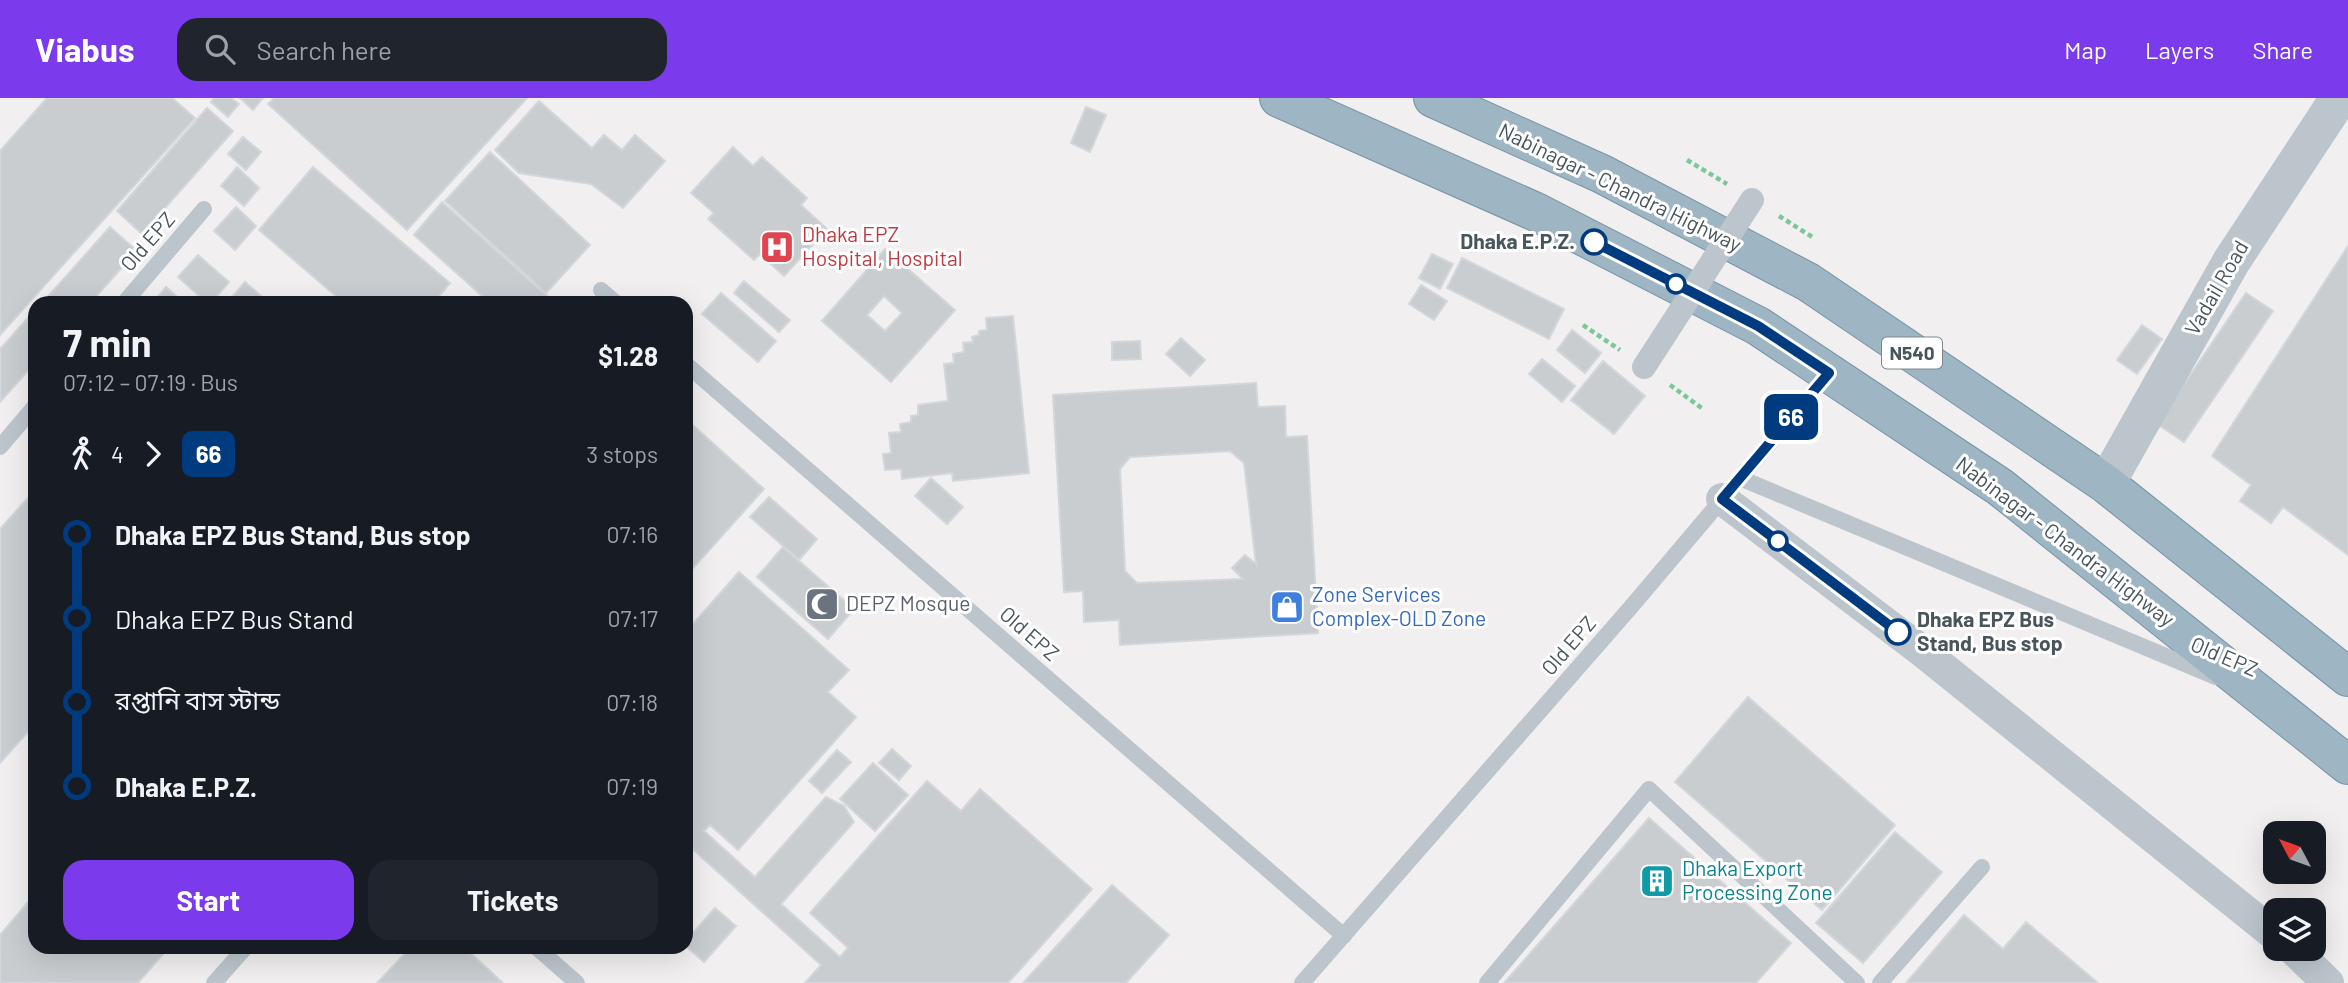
<!DOCTYPE html>
<html lang="en">
<head>
<meta charset="utf-8">
<style>
  :root { --surface:#171b24; --page:#20242c; --text:#f1f3f6; --muted:#9ea1a6; --accent:#7c3aed }
  body { margin:0; font-family:Barlow,"Noto Sans Bengali",sans-serif; background:var(--page); color:var(--text); height:100vh; display:flex; flex-direction:column; font-size:26px; white-space:nowrap }
  * { box-sizing:border-box; margin:0 }
  p { font-size:23px; color:var(--muted) }
  .icon { flex:none; width:38px; height:38px; fill:none; stroke:currentColor; stroke-width:2; stroke-linecap:round; stroke-linejoin:round }
  .map { position:relative; flex:1; overflow:hidden }
  .side { position:absolute; left:28px; top:198px; width:665px; height:658px; display:flex; flex-direction:column; background:var(--surface); border-radius:21px; box-shadow:0 7px 28px #0002 }
  .side>* { flex:none }
  .badge { padding:0 14px; border-radius:10px; font-size:24px; line-height:46px }
  .needle { width:46px; rotate:311deg }
  .controls { position:absolute; left:2263px; top:723px; display:grid; gap:14px }
  .controls a { display:grid; place-items:center; width:63px; height:63px; border-radius:14px; background:var(--surface); box-shadow:0 7px 28px #0002; font-size:35px }
  .map>.badge { position:absolute; translate:-50% -50%; box-shadow:0 0 0 4px #fff }
  .legs { display:flex; align-items:center; gap:10px; height:77px; padding:0 35px; font-size:23px }
  .legs p { margin-inline-start:auto }
  .summary { display:flex; align-items:center; justify-content:space-between; height:119px; padding:0 35px }
  h1 { font-size:38px; font-weight:700; line-height:52px }
  .cta { display:flex; gap:14px; margin-top:auto; padding:14px 35px }
  .cta a { flex:1; height:80px; border-radius:21px; background:var(--accent); color:#fff; font-size:28px; font-weight:700; line-height:80px; text-align:center }
  .cta a+a { background:var(--page); color:var(--text) }
  ul { padding:0 35px; list-style:none }
  li { display:flex; align-items:center; gap:24px; height:84px; font-size:26px }
  li i { display:grid; place-items:center; width:10px; height:100%; margin:0 9px; background:currentColor }
  li i::after { content:''; width:18px; height:18px; margin:-9px; border:5px solid; border-radius:50%; background:var(--surface) }
  li p { margin-inline-start:auto }
  li:first-child i { background:linear-gradient(#0000 50%,currentColor 0) }
  li:last-child i { background:linear-gradient(currentColor 50%,#0000 0) }
  header { display:flex; align-items:center; gap:42px; box-sizing:border-box; height:98px; padding:0 35px; background:var(--accent); color:#fff }
  header strong { font-size:33px }
  nav { display:flex; gap:38px; margin-inline-start:auto; font-size:24px }
  .search { width:490px; height:63px; background:var(--page); display:flex; align-items:center; gap:18px; box-sizing:border-box; padding:0 24px; border-radius:21px; color:var(--muted); font-size:26px }
  .map>svg:first-child { display:block }
  .building { fill:#c9cdd0; stroke:#d3d6da; stroke-width:2; fill-rule:evenodd }
  .lines { fill:none; stroke-linecap:round; stroke-linejoin:round }
  .trunk-casing { stroke:#7593a6; stroke-width:40 }
  .path { stroke:#7bc798; stroke-width:4.5; stroke-dasharray:5 3.5; stroke-linecap:butt }
  .service { stroke:#bbc5cb; stroke-width:16 }
  .minor { stroke:#bbc5cb; stroke-width:32 }
  .tertiary { stroke:#bbc5cb; stroke-width:38 }
  .trunk { stroke:#9eb5c3; stroke-width:38 }
  .pedestrian-bridge { stroke:#bbc5cb; stroke-width:24 }
  .line-1-casing { stroke:#fff; stroke-width:16 }
  .line-1 { stroke:#003b80; stroke-width:10 }
  .stop-1-dot { fill:#fff; stroke:#003b80; stroke-width:3.5 }
  .labels { text-anchor:middle; stroke-width:6; stroke-linejoin:round; paint-order:stroke }
  .shield { fill:#fff; stroke:#7f888c; stroke-width:2 }
  .shield-label { font-size:19px; font-weight:bold; fill:#48555b }
  .street-label { font-size:21px; fill:#48555b; stroke:#fff }
  .health-label { font-size:21px; fill:#be3a42; stroke:#fff; text-anchor:start }
  .stop-label { font-size:21px; font-weight:bold; fill:#48555b; stroke:#fff; text-anchor:end }
  .shop-label { font-size:21px; fill:#366cbe; stroke:#fff; text-anchor:start }
  .worship-label { font-size:21px; fill:#5b616d; stroke:#fff; text-anchor:start }
  .culture-label { font-size:21px; fill:#0d838f; stroke:#fff; text-anchor:start }
</style>
</head>
<body>
<header>
<strong>Viabus</strong>
<div class="search"><svg class="icon" aria-label="search" viewBox="0 0 24 24"><circle cx="10" cy="10" r="6"/><path d="M15 15l6 6"/></svg>Search here</div>
<nav><a>Map</a><a>Layers</a><a>Share</a></nav>
</header>
<div class="map">
<svg width="2348" height="885" viewBox="0 0 2348 885">
  <rect width="100%" height="100%" fill="#f1efef"/>
  <path class="building" d="M 47,0 L 172,0 L 195,20 L 0,237 L 0,53 Z
    M 214,0 L 231,0 L 239,6 L 228,19 L 211,4 Z
    M 240,0 L 263,0 L 253,12 Z
    M 274,0 L 527,0 L 407,132 L 268,6 Z
    M 539,3 L 592,50 L 604,37 L 622,52 L 635,37 L 665,63 L 623,110 L 591,86 L 519,75 L 495,52 Z
    M 1086,9 L 1106,17 L 1090,54 L 1071,45 Z
    M 207,10 L 233,33 L 142,136 L 117,113 Z
    M 243,39 L 261,54 L 246,72 L 228,56 Z
    M 733,49 L 753,68 L 762,59 L 807,100 L 801,107 L 827,131 L 784,178 L 760,156 L 754,162 L 708,121 L 714,115 L 691,95 Z
    M 490,54 L 590,147 L 546,195 L 445,103 Z
    M 237,69 L 259,90 L 244,108 L 221,88 Z
    M 313,69 L 450,185 L 433,205 L 344,205 L 259,132 Z
    M 442,104 L 555,205 L 490,205 L 414,137 Z
    M 236,109 L 256,128 L 235,152 L 214,133 Z
    M 110,129 L 137,153 L 90,205 L 42,205 Z
    M 2348,148 L 2348,457 L 2283,409 L 2271,425 L 2240,403 L 2251,387 L 2212,358 Z
    M 885,151 L 955,212 L 891,284 L 822,223 ZM 884,198 L 902,215 L 885,233 L 867,217 Z
    M 1432,156 L 1453,166 L 1440,191 L 1419,180 Z
    M 198,157 L 229,184 L 211,205 L 207,205 L 178,179 Z
    M 1462,160 L 1564,211 L 1549,241 L 1447,190 Z
    M 744,183 L 790,222 L 779,234 L 734,195 Z
    M 245,184 L 269,205 L 227,205 Z
    M 1421,187 L 1447,203 L 1434,222 L 1409,206 Z
    M 166,189 L 184,205 L 153,205 Z
    M 721,195 L 776,243 L 758,264 L 702,216 Z
    M 2246,195 L 2273,213 L 2184,344 L 2157,326 Z
    M 35,212 L 35,265 L 0,304 L 0,251 Z
    M 1013,218 L 1029,375 L 953,383 L 952,375 L 902,381 L 901,371 L 885,372 L 883,356 L 891,355 L 889,335 L 901,334 L 900,326 L 911,324 L 911,318 L 918,317 L 918,307 L 948,303 L 944,266 L 954,265 L 953,256 L 964,254 L 963,245 L 973,244 L 972,239 L 979,237 L 979,233 L 987,232 L 986,220 Z
    M 2142,227 L 2162,241 L 2137,276 L 2117,262 Z
    M 1572,232 L 1601,255 L 1585,275 L 1557,252 Z
    M 1181,240 L 1205,262 L 1190,278 L 1166,256 Z
    M 1140,243 L 1141,261 L 1112,262 L 1112,244 Z
    M 1542,261 L 1575,288 L 1562,304 L 1529,276 Z
    M 1603,263 L 1645,298 L 1614,336 L 1571,302 Z
    M 1256,285 L 1258,309 L 1285,308 L 1286,339 L 1307,338 L 1318,535 L 1120,547 L 1119,522 L 1084,524 L 1083,493 L 1064,494 L 1053,297 ZM 1230,353 L 1244,365 L 1256,466 L 1245,457 L 1232,470 L 1243,481 L 1137,485 L 1125,473 L 1120,371 L 1130,359 Z
    M 686,321 L 764,391 L 686,478 Z
    M 931,380 L 963,409 L 947,426 L 915,398 Z
    M 35,392 L 35,626 L 0,665 L 0,431 Z
    M 769,399 L 817,441 L 799,462 L 750,419 Z
    M 783,449 L 854,511 L 828,541 L 757,479 Z
    M 739,474 L 849,572 L 828,594 L 856,619 L 738,752 L 710,727 L 704,733 L 755,779 L 826,699 L 844,708 L 854,724 L 781,806 L 840,859 L 848,850 L 810,815 L 927,683 L 961,713 L 980,691 L 1092,791 L 1008,885 L 805,885 L 821,867 L 688,747 L 686,749 L 686,534 Z
    M 1748,599 L 1895,727 L 1822,812 L 1675,684 Z
    M 892,651 L 911,668 L 899,682 L 879,665 Z
    M 837,652 L 851,664 L 822,695 L 809,683 Z
    M 873,665 L 908,697 L 875,733 L 840,701 Z
    M 1649,720 L 1791,845 L 1756,885 L 1504,885 Z
    M 1895,734 L 1942,774 L 1863,865 L 1816,825 Z
    M 1112,787 L 1169,837 L 1126,885 L 1023,885 Z
    M 35,796 L 35,849 L 169,849 L 138,885 L 0,885 L 0,837 Z
    M 715,810 L 736,828 L 704,864 L 686,848 L 686,843 Z
    M 1964,817 L 2003,851 L 2026,824 L 2098,885 L 1906,885 Z
    M 411,849 L 464,849 L 503,885 L 377,885 Z"/>
  <g class="lines">
    <g class="trunk-casing">
      <path id="trunk" d="M 1279,0 L 1536,114 L 1758,228 L 2000,389 L 2348,667
        M 1433,0 L 1602,76 L 1808,184 L 2106,386 L 2348,579"/>
    </g>
    <path class="path" d="M 1687,62 L 1727,86
      M 1779,118 L 1814,140
      M 1583,227 L 1620,252
      M 1670,287 L 1703,311"/>
    <path class="service" d="M 601,192 L 616,205
      M 124,205 L 204,111
      M 686,266 L 1344,838
      M 0,349 L 35,308
      M 1740,380 L 2216,579
      M 536,849 L 577,885
      M 214,885 L 246,849
      M 1302,885 L 1631,509 L 1829,275
      M 1487,885 L 1649,691 L 1857,885
      M 1880,885 L 1982,769"/>
    <path class="minor" d="M 1722,401 L 1922,553 L 2275,837
      M 2292,850 L 2328,885"/>
    <path class="tertiary" d="M 2106,386 L 2231,164 L 2339,0"/>
    <use href="#trunk" class="trunk"/>
    <path class="pedestrian-bridge" d="M 1644,269 L 1752,102"/>
  </g>
  <g class="lines">
    <g class="line-1-casing">
      <path id="line-1" d="M 1594,144 L 1758,228 L 1829,275 L 1722,401 L 1898,534"/>
    </g>
    <use href="#line-1" class="line-1"/>
  </g>
  <defs>
    <g id="hospital-square" transform="scale(1.75)"><rect x="-9" y="-9" width="18" height="18" rx="4" fill="#e0444e" stroke="#fff"/><path d="M-5-5h3v3.5h4V-5h3V5h-3V1.5h-4V5h-3Z" fill="#fff"/></g>
    <g id="mosque-square" transform="scale(1.75)"><rect x="-9" y="-9" width="18" height="18" rx="4" fill="#6b7280" stroke="#fff"/><path d="M3.5-4.9A6 6 0 1 0 3.5 4.9A5 5 0 1 1 3.5-4.9Z" fill="#fff"/></g>
    <g id="shop-square" transform="scale(1.75)"><rect x="-9" y="-9" width="18" height="18" rx="4" fill="#3f7fe0" stroke="#fff"/><path d="M-5-2.5h2.3a2.7 3.5 0 0 1 5.4 0H5L5.5 6h-11ZM-1.5-2.5h3a1.5 2.3 0 0 0-3 0Z" fill="#fff"/></g>
    <g id="building-square" transform="scale(1.75)"><rect x="-9" y="-9" width="18" height="18" rx="4" fill="#0f9aa8" stroke="#fff"/><path d="M-4-6H4V6H1V3H-1V6H-4ZM-2.5-4.3h1.7v1.8h-1.7ZM.8-4.3h1.7v1.8H.8ZM-2.5-1h1.7V.8h-1.7ZM.8-1h1.7V.8H.8Z" fill="#fff"/></g>
  </defs>
  <g fill-rule="evenodd">
    <use href="#hospital-square" x="777" y="149"/>
    <use href="#mosque-square" x="822" y="506"/>
    <use href="#shop-square" x="1287" y="509"/>
    <use href="#building-square" x="1657" y="783"/>
  </g>
  <g class="stop-1-dot">
    <circle cx="1594" cy="144" r="12"/>
    <circle cx="1676" cy="186" r="9"/>
    <circle cx="1778" cy="443" r="9"/>
    <circle cx="1898" cy="534" r="12"/>
  </g>
  <g class="labels">
    <rect class="shield" x="1882" y="239.5" width="60" height="31" rx="5"/>
    <g class="shield-label">
      <text x="1912" y="262">N540</text>
    </g>
    <g class="street-label">
      <text transform="translate(1620 90) rotate(26)" y="7">Nabinagar - Chandra Highway</text>
      <text transform="translate(148 144) rotate(-49)" y="7">Old EPZ</text>
      <text transform="translate(2217 190) rotate(-60)" y="7">Vadail Road</text>
      <text transform="translate(2065 444) rotate(37)" y="7">Nabinagar - Chandra Highway</text>
      <text transform="translate(1029 536) rotate(41)" y="7">Old EPZ</text>
      <text transform="translate(1569 548) rotate(-49)" y="7">Old EPZ</text>
      <text transform="translate(2224 559) rotate(23)" y="7">Old EPZ</text>
    </g>
    <g class="health-label">
      <text x="802" y="144">Dhaka EPZ<tspan x="802" dy="24">Hospital, Hospital</tspan></text>
    </g>
    <g class="stop-label">
      <text x="1575" y="151">Dhaka E.P.Z.</text>
      <text x="1917" y="529" text-anchor="start">Dhaka EPZ Bus<tspan x="1917" dy="24">Stand, Bus stop</tspan></text>
    </g>
    <g class="shop-label">
      <text x="1312" y="504">Zone Services<tspan x="1312" dy="24">Complex-OLD Zone</tspan></text>
    </g>
    <g class="worship-label">
      <text x="846" y="513">DEPZ Mosque</text>
    </g>
    <g class="culture-label">
      <text x="1682" y="778">Dhaka Export<tspan x="1682" dy="24">Processing Zone</tspan></text>
    </g>
  </g>
</svg>
<div class="controls">
<a><svg class="needle" viewBox="-14 -14 28 28"><path d="M0-13l5 13h-10z" fill="#e53935"/><path d="M0 13l5-13h-10z" fill="#9ea1a6"/></svg></a>
<a><svg class="icon" aria-label="layers" viewBox="0 0 24 24"><path d="M12 4l9 5-9 5-9-5zM3 14l9 5 9-5"/></svg></a>
</div>
<b class="badge" style="left:1791px;top:319px;background:#003b80;color:#fff">66</b>
<section class="side">
<div class="summary"><div><h1>7 min</h1><p>07:12 – 07:19 · Bus</p></div><b>$1.28</b></div>
<div class="legs"><svg class="icon" aria-label="walk" viewBox="0 0 24 24"><circle cx="13" cy="4" r="2"/><path d="M13 8l-2 6 4 7M11 14l-3 7M7 12l3-4h3l4 4"/></svg>4<svg class="icon" aria-label="forward" viewBox="0 0 24 24"><path d="M9 5l7 7-7 7"/></svg><b class="badge" style="background:#003b80;color:#fff">66</b><p>3 stops</p></div>
<ul>
<li><i style="color:#003b80"></i><b>Dhaka EPZ Bus Stand, Bus stop</b><p>07:16</p></li>
<li><i style="color:#003b80"></i><span>Dhaka EPZ Bus Stand</span><p>07:17</p></li>
<li><i style="color:#003b80"></i><span>রপ্তানি বাস স্টান্ড</span><p>07:18</p></li>
<li><i style="color:#003b80"></i><b>Dhaka E.P.Z.</b><p>07:19</p></li>
</ul>
<div class="cta"><a>Start</a><a>Tickets</a></div>
</section>
</div>
</body>
</html>
